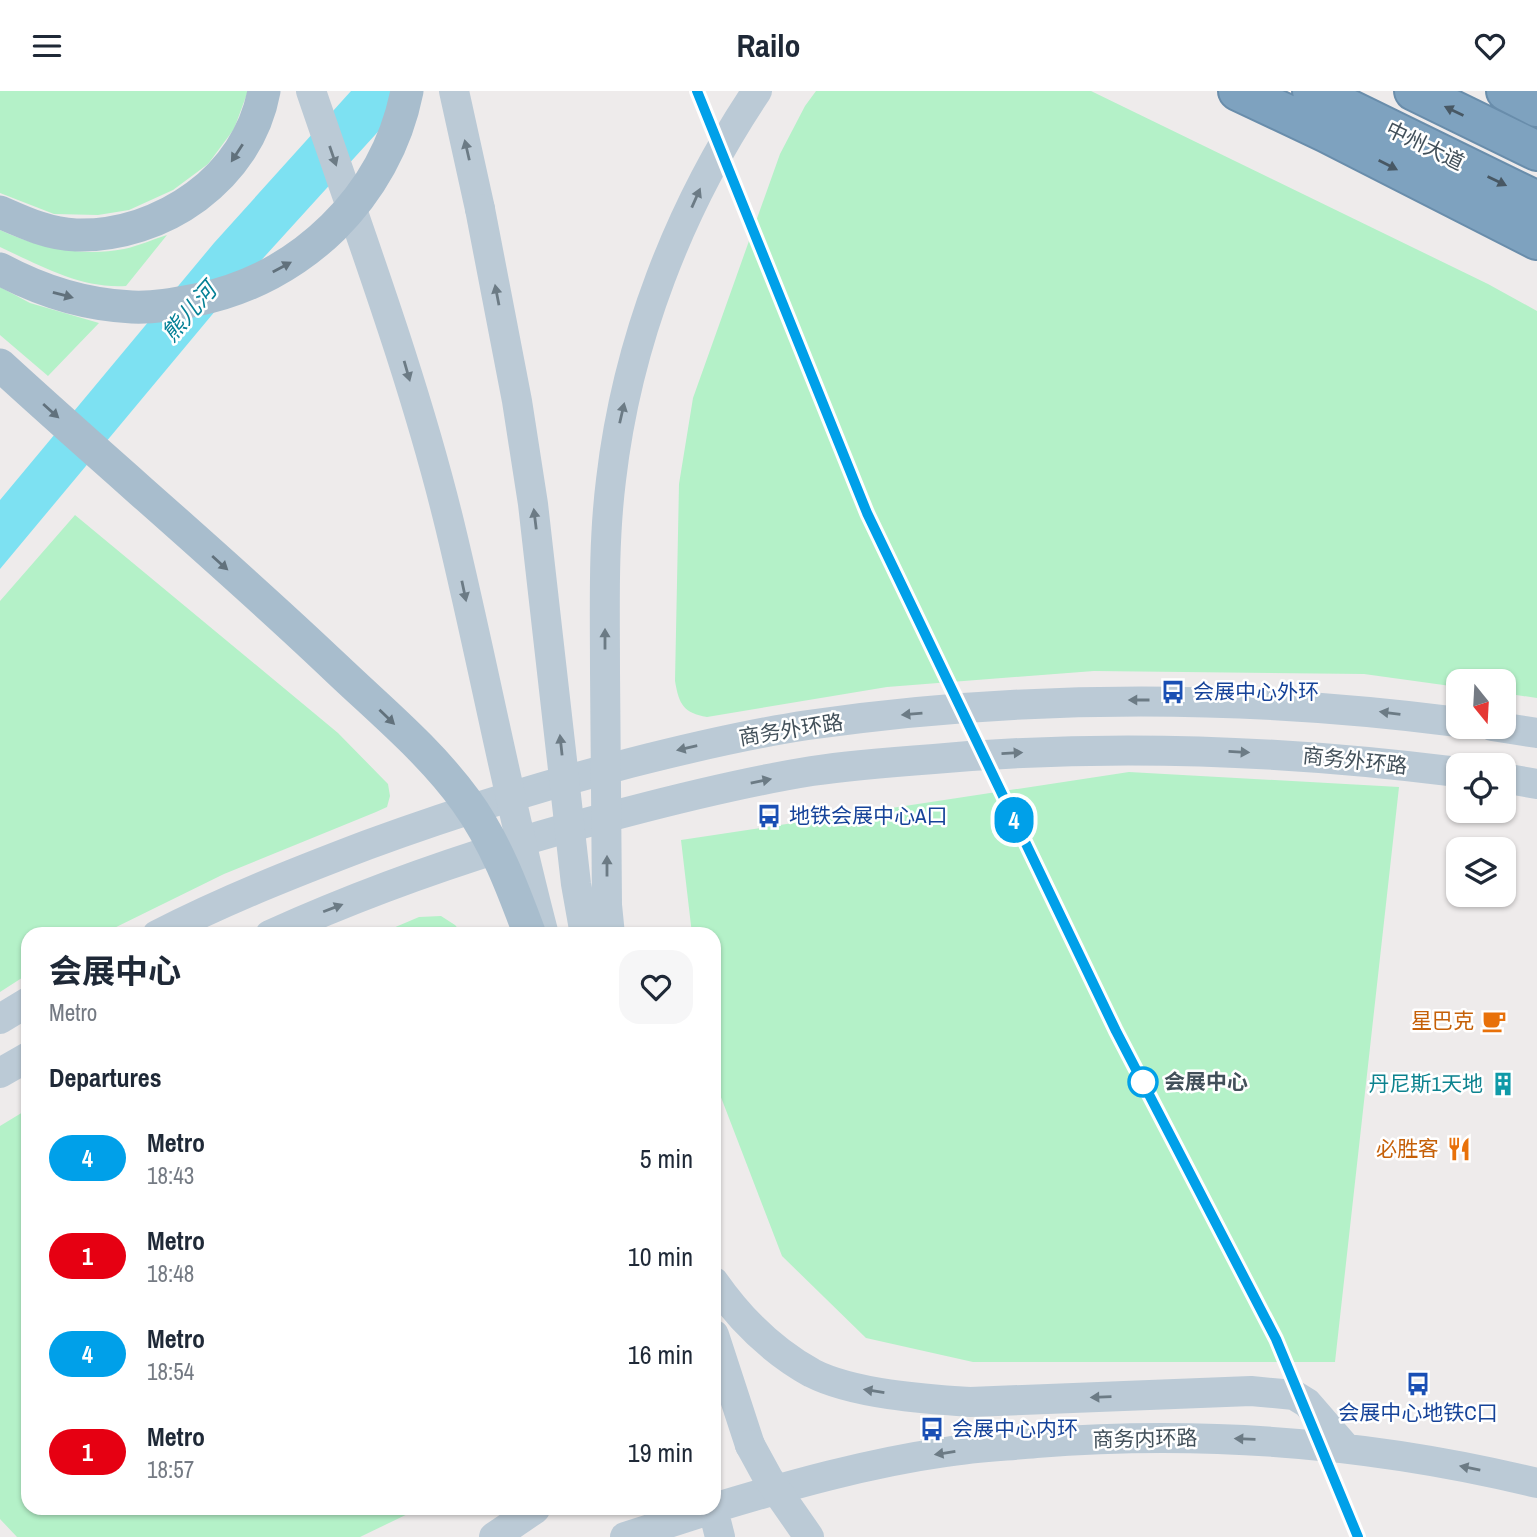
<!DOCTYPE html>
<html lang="en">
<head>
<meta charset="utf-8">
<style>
  :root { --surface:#fff; --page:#f6f6f7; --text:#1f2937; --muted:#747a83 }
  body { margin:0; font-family:"Archivo Narrow","Noto Sans SC",sans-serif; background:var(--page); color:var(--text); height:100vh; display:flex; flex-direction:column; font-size:26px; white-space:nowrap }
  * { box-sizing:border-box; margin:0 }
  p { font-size:23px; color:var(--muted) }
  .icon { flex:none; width:38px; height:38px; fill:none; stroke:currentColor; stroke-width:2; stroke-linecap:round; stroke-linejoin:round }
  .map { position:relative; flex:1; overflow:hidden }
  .side { position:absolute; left:21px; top:836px; width:700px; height:588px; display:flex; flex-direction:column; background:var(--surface); border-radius:21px; box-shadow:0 2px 5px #0004 }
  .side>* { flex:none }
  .badge { padding:0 14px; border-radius:23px; font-size:24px; line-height:46px }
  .needle { width:46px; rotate:162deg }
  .buttons { position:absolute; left:1446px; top:578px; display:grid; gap:14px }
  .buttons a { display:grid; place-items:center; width:70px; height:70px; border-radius:14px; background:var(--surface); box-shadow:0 2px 5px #0004; font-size:35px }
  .map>.badge { position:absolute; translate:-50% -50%; box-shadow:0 0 0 4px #fff }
  h2 { padding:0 28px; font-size:26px; line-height:63px }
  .round { display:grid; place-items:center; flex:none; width:74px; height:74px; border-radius:21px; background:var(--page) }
  .headline { display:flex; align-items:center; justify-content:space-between; height:119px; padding:0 28px }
  h1 { font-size:33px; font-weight:700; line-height:52px }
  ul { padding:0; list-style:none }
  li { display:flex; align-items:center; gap:21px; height:98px; padding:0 28px }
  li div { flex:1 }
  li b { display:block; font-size:26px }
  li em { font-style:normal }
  li .badge { min-width:77px; font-weight:700; text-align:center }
  header { display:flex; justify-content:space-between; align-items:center; height:91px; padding:0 28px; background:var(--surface); font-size:32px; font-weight:700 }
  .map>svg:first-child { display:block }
  .green { fill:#b4f1c8 }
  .water { fill:#7de1f2 }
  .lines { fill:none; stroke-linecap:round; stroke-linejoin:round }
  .highway-casing { stroke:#698dab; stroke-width:42 }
  .secondary { stroke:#bbcad6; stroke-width:30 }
  .primary { stroke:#a8bdcd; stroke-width:33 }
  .highway { stroke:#7ea2bf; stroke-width:38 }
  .secondary-bridge { stroke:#bbcad6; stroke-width:30 }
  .primary-bridge { stroke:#a8bdcd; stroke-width:33 }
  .oneway { fill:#485864 }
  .oneway2 { fill:#6c7b85 }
  .oneway3 { fill:#61717c }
  .line-casing { stroke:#fff; stroke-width:16 }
  .line { stroke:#00a0e9; stroke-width:10 }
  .stop-dot { fill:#fff; stroke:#00a0e9; stroke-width:3.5 }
  .labels { text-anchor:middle; stroke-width:5; stroke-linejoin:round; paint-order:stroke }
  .street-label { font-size:21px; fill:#42505a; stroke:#fff }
  .transit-label { font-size:21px; fill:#164399; stroke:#fff; text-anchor:start }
  .food-label { font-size:21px; fill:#c56008; stroke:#fff; text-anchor:end }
  .stop-label { font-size:21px; font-weight:bold; fill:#42505a; stroke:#fff; text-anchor:start }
  .culture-label { font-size:21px; fill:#0d838f; stroke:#fff; text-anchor:end }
  .water-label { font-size:23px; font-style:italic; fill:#048096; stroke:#fff }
</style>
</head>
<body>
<header><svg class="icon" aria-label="menu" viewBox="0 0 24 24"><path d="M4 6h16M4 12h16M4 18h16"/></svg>Railo<svg class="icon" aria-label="heart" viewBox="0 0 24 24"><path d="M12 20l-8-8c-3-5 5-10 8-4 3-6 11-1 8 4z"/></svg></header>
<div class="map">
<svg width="1537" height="1446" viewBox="0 0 1537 1446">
  <rect width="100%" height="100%" fill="#eeebeb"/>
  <path class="green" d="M 0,0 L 248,0 L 234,38 L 208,73 L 173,99 L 129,119 L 98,124 L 54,123 L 0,102 Z
    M 816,0 L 1091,0 L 1488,193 L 1537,220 L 1537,607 L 1503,602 L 1503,590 L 1458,590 L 1458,596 L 1364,583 L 1094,580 L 887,596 L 707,626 C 684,622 679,614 675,590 L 679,393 L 693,307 L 780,63 L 805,15 Z
    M 0,139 C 38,157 82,166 124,158 C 139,155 153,148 167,144 L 126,195 C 81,198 39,174 0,156 Z
    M 0,196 L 30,212 L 99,232 L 48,285 L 0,244 Z
    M 75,424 L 338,642 L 388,693 L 390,705 L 387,716 L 376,721 L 224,783 L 102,843 L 28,844 L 28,883 L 0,901 L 0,510 Z
    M 1129,681 L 1399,696 L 1335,1271 L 973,1271 L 866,1247 L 782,1165 L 714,988 L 714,844 L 692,843 L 681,749 Z
    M 441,825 L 455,834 L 463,843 L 379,843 L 419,826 Z
    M 28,1018 L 28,1418 L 418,1418 L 360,1446 L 17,1446 L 0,1428 L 0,1035 Z"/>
  <path class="water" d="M 351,0 L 415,0 L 216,219 L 0,478 L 0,409 L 214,152 Z"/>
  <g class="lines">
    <g class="highway-casing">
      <path id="highway" d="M 1238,0 L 1327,42 L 1537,149
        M 1312,0 L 1537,110
        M 1414,0 L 1537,60
        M 1506,0 L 1537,16"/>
    </g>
    <path class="secondary" d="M 454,0 L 480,118
      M 1492,635 L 1537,642
      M 1503,687 L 1537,693
      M 157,844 C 225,809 296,781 367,754 C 454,722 541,695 630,672 C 689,657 748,643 808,634 C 1025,603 1240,603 1458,631
      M 270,844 C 385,792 505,752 627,721 C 688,705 750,690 812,680 C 852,674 893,671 934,668 C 1110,652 1283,659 1458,681
      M 0,928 L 28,911
      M 0,982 L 28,966
      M 714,1191 C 740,1228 772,1260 812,1282 C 853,1303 924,1308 970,1311 L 1251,1300 L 1294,1304 L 1307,1312 L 1346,1357
      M 714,1244 L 750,1354
      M 714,1417 C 790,1394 868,1372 946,1361 C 976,1356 1006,1355 1036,1352 C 1204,1339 1373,1352 1537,1392
      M 713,1418 L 720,1446
      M 494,1446 L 535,1418
      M 625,1446 L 712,1418"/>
    <path class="primary" d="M 0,121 C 25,132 49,143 76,144 C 162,146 248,87 264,0"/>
    <use href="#highway" class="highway"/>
    <path class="secondary-bridge" d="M 311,0 C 360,144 414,287 450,435 C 483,571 508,708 544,844
      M 480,118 L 517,310 L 533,413 L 576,793 L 585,844
      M 610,844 L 607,814 C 607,737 606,659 605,581 C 605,517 603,453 611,389 C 627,251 679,116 757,0
      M 750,1354 L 768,1387 L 809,1446"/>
    <path class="primary-bridge" d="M 0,178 C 41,200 86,214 132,216 C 154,217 175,213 196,209 C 301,188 386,106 407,0
      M 0,274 C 111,376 227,473 336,577 C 380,619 430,660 466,710 C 495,750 513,798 530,844"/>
  </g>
  <defs><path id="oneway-solid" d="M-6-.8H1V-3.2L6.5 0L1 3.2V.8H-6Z" transform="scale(1.75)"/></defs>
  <g class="oneway">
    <use href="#oneway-solid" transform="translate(1454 20) rotate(-154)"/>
    <use href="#oneway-solid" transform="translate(1388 74) rotate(27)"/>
    <use href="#oneway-solid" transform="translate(1497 90) rotate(26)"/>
  </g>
  <g class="oneway2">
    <use href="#oneway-solid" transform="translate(467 59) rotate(-103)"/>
    <use href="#oneway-solid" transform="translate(333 65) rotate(71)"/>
    <use href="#oneway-solid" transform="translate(696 107) rotate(-66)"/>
    <use href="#oneway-solid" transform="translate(497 204) rotate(-101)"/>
    <use href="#oneway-solid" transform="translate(407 280) rotate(74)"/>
    <use href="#oneway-solid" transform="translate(622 322) rotate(-77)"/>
    <use href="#oneway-solid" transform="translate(535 428) rotate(-97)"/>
    <use href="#oneway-solid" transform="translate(464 500) rotate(78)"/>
    <use href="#oneway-solid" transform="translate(605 548) rotate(-90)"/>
    <use href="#oneway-solid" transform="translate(1139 609) rotate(-180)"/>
    <use href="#oneway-solid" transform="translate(1390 622) rotate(-173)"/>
    <use href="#oneway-solid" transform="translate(912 623) rotate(175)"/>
    <use href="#oneway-solid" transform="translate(561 654) rotate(-96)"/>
    <use href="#oneway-solid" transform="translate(687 657) rotate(167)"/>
    <use href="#oneway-solid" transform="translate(1239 661) rotate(3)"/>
    <use href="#oneway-solid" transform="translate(1012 662) rotate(-3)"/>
    <use href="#oneway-solid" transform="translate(761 690) rotate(-11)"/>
    <use href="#oneway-solid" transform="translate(607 775) rotate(-90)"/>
    <use href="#oneway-solid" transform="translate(333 817) rotate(-21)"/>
    <use href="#oneway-solid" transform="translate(874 1300) rotate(-171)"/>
    <use href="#oneway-solid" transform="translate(1101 1306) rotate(178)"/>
    <use href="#oneway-solid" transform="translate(1245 1348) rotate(-178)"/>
    <use href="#oneway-solid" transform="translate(945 1362) rotate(171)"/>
    <use href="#oneway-solid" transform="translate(1470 1377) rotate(-169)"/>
  </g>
  <g class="oneway3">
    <use href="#oneway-solid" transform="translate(237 62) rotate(123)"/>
    <use href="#oneway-solid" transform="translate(282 176) rotate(-28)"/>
    <use href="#oneway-solid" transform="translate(63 204) rotate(15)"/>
    <use href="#oneway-solid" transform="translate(51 320) rotate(42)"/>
    <use href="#oneway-solid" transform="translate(220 472) rotate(42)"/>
    <use href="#oneway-solid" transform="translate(387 626) rotate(44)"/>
  </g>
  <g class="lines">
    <g class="line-casing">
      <path id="line" d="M 697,0 L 867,422 L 1116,940 L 1276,1248 L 1358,1446"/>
    </g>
    <use href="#line" class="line"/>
  </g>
  <defs>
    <g id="bus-bare" transform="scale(1.89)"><path d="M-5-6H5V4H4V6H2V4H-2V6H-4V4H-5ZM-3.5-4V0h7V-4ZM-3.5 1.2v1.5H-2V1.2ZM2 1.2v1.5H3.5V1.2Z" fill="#1a4fb4" stroke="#fff" stroke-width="2.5" paint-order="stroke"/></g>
    <g id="cafe-bare" transform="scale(1.89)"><path d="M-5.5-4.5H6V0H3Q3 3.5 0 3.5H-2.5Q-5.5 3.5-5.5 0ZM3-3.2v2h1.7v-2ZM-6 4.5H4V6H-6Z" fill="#e8710a" stroke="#fff" stroke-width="2.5" paint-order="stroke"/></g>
    <g id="building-bare" transform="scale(1.89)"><path d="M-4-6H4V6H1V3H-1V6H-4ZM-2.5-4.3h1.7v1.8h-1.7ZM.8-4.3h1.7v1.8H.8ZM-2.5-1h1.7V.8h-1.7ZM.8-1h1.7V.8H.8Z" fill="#0f9aa8" stroke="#fff" stroke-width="2.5" paint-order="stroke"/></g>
    <g id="restaurant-bare" transform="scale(1.89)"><path d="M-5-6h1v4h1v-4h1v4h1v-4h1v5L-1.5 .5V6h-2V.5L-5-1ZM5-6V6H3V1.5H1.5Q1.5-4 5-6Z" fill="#e8710a" stroke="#fff" stroke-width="2.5" paint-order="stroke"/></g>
  </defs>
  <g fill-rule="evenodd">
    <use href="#bus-bare" x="1173" y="601"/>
    <use href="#bus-bare" x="769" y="725"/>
    <use href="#cafe-bare" x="1494" y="930"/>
    <use href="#building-bare" x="1503" y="993"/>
    <use href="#restaurant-bare" x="1459" y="1058"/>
    <use href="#bus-bare" x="1418" y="1293"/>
    <use href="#bus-bare" x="932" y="1338"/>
  </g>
  <circle class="stop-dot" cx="1143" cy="991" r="14"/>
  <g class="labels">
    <g class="street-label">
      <text transform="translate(1425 55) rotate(26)" y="7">中州大道</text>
      <text transform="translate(791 639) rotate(-9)" y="7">商务外环路</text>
      <text transform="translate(1355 670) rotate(6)" y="7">商务外环路</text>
      <text transform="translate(1145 1348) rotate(-1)" y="7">商务内环路</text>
    </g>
    <g class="transit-label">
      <text x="1193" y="608">会展中心外环</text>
      <text x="789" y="732">地铁会展中心A口</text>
      <text x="1418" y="1329" text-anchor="middle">会展中心地铁C口</text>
      <text x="952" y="1345">会展中心内环</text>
    </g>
    <g class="food-label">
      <text x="1474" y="937">星巴克</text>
      <text x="1439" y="1065">必胜客</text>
    </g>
    <g class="stop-label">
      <text x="1164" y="998">会展中心</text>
    </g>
    <g class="culture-label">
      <text x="1483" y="1000">丹尼斯1天地</text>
    </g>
    <g class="water-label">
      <text transform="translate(189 221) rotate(-49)" y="8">熊儿河</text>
    </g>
  </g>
</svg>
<div class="buttons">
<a><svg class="needle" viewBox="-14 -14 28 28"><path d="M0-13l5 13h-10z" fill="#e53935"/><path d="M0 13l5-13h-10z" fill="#747a83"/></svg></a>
<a><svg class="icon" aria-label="locate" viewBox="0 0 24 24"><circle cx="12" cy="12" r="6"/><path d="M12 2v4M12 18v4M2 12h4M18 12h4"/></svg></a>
<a><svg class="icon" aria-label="layers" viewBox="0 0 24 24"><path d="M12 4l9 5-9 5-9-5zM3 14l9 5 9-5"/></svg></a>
</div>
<b class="badge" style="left:1014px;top:729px;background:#00a0e9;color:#fff">4</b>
<section class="side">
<div class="headline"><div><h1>会展中心</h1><p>Metro</p></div><a class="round"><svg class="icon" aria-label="heart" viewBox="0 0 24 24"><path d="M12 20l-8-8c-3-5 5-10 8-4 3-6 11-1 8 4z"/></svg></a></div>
<h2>Departures</h2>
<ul>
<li><span class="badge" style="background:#00a0e9;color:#fff">4</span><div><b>Metro</b><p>18:43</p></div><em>5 min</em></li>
<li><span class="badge" style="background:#e60012;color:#fff">1</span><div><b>Metro</b><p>18:48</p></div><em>10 min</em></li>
<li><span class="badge" style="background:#00a0e9;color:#fff">4</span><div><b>Metro</b><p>18:54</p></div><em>16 min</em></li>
<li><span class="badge" style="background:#e60012;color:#fff">1</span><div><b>Metro</b><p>18:57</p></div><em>19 min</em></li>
</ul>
</section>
</div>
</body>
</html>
